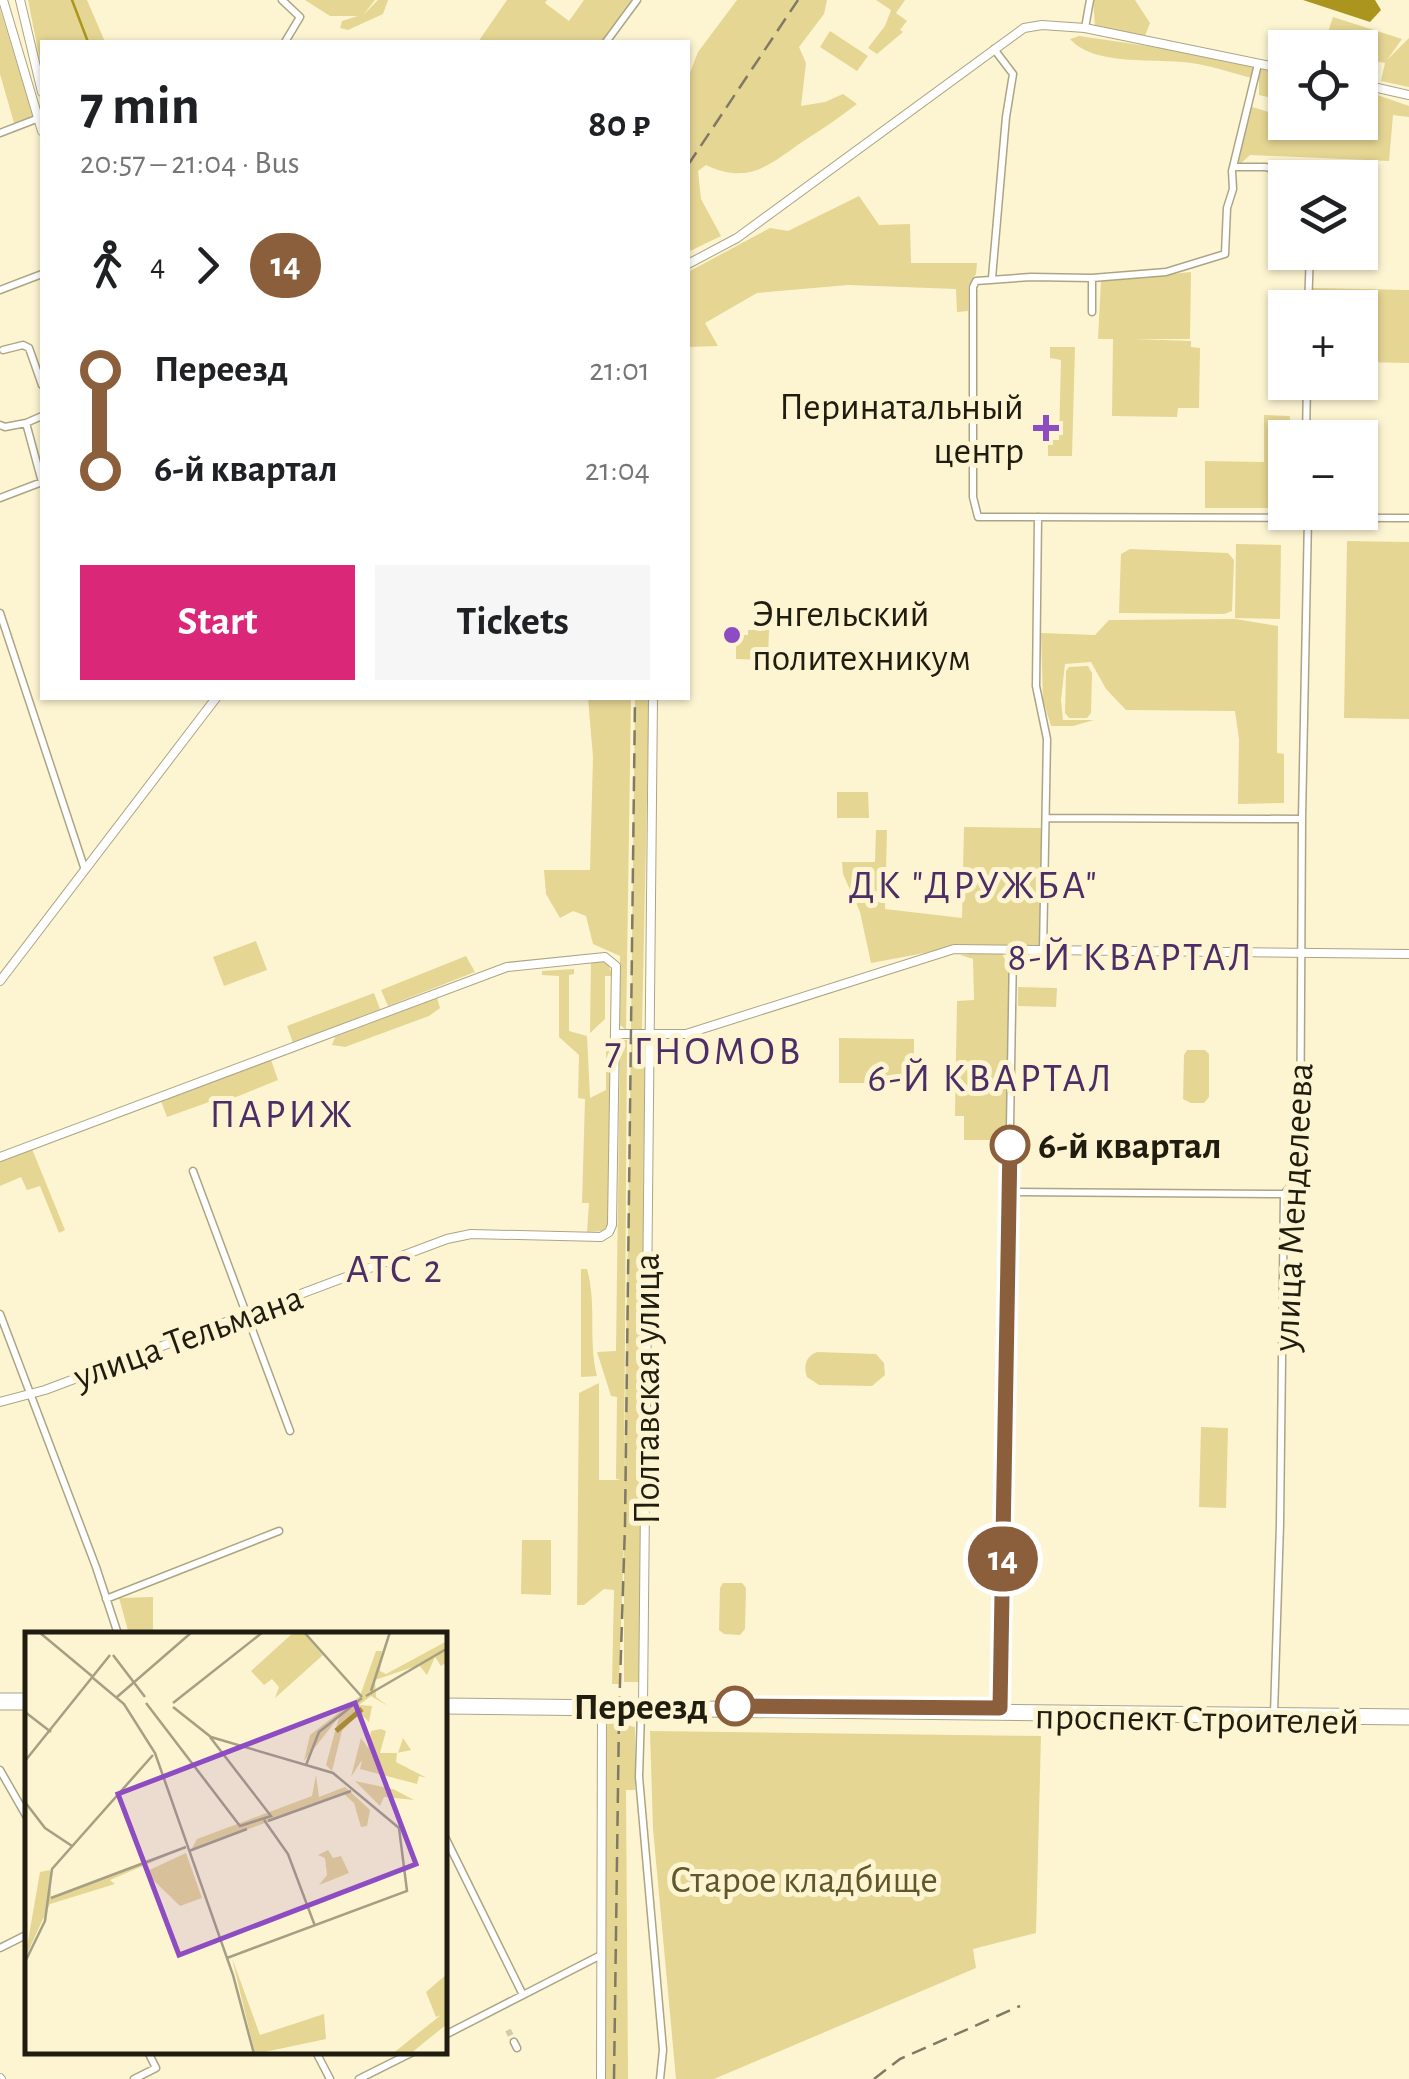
<!DOCTYPE html>
<html lang="en">
<head>
<meta charset="utf-8">
<style>
  :root { --surface:#fff; --page:#f6f6f6; --text:#202124; --muted:#757577; --accent:#db2777 }
  body { margin:0; font-family:"Alegreya Sans",sans-serif; background:var(--page); color:var(--text); height:100vh; display:flex; flex-direction:column; font-size:38px; white-space:nowrap }
  * { box-sizing:border-box; margin:0 }
  p { font-size:32px; color:var(--muted) }
  .icon { flex:none; width:55px; height:55px; fill:none; stroke:currentColor; stroke-width:2; stroke-linecap:round; stroke-linejoin:round }
  .map { position:relative; flex:1; overflow:hidden }
  .sheet { position:absolute; left:40px; top:40px; width:650px; height:660px; display:flex; flex-direction:column; background:var(--surface); border-radius:0px; box-shadow:0 2px 8px #0004 }
  .sheet>* { flex:none }
  .badge { padding:0 20px; border-radius:32px; font-size:35px; line-height:65px }
  .buttons { position:absolute; left:1268px; top:30px; display:grid; gap:20px }
  .buttons a { display:grid; place-items:center; width:110px; height:110px; border-radius:0px; background:var(--surface); box-shadow:0 2px 8px #0004; font-size:50px }
  .map>.badge { position:absolute; translate:-50% -50%; box-shadow:0 0 0 5px #fff }
  .legs { display:flex; align-items:center; gap:15px; height:110px; padding:0 40px; font-size:32px }
  .legs p { margin-inline-start:auto }
  .overview { display:flex; align-items:center; justify-content:space-between; height:170px; padding:0 40px }
  h1 { font-size:55px; font-weight:700; line-height:75px }
  .action { display:flex; gap:20px; margin-top:auto; padding:20px 40px }
  .action a { flex:1; height:115px; border-radius:0px; background:var(--accent); color:#fff; font-size:40px; font-weight:700; line-height:115px; text-align:center }
  .action a+a { background:var(--page); color:var(--text) }
  ul { padding:0 40px; list-style:none }
  li { display:flex; align-items:center; gap:35px; height:100px; font-size:38px }
  li i { display:grid; place-items:center; width:15px; height:100%; margin:0 12px; background:currentColor }
  li i::after { content:''; width:25px; height:25px; margin:-12px; border:8px solid; border-radius:50%; background:var(--surface) }
  li p { margin-inline-start:auto }
  li:first-child i { background:linear-gradient(#0000 50%,currentColor 0) }
  li:last-child i { background:linear-gradient(currentColor 50%,#0000 0) }
  .map>svg:first-child { display:block }
  .green { fill:#e5d693 }
  .water { fill:#ac951f }
  .lines { fill:none; stroke-linecap:round; stroke-linejoin:round }
  .stream { stroke:#ac951f; stroke-width:2.5 }
  .minor-tunnel { stroke:#d1caab; stroke-width:6; stroke-dasharray:6 3; stroke-linecap:butt }
  .minor-casing { stroke:#aca584; stroke-width:9 }
  .tertiary-casing { stroke:#aca584; stroke-width:10 }
  .secondary-casing { stroke:#aca584; stroke-width:10 }
  .primary-casing { stroke:#aca584; stroke-width:11 }
  .minor { stroke:#fff; stroke-width:6 }
  .tertiary { stroke:#fff; stroke-width:8 }
  .secondary { stroke:#fff; stroke-width:8 }
  .primary { stroke:#fff; stroke-width:9 }
  .rail { stroke:#807a64; stroke-width:2.5; stroke-dasharray:15 8; stroke-linecap:butt }
  .line-1-casing { stroke:#fff; stroke-width:22 }
  .line-1 { stroke:#8b5e3c; stroke-width:15 }
  .poi-dot { fill:#8d4cc1; stroke:#fdf5d2; stroke-width:4 }
  .stop-1-dot { fill:#fff; stroke:#8b5e3c; stroke-width:5 }
  .labels { text-anchor:middle; stroke-width:10; stroke-linejoin:round; paint-order:stroke }
  .poi-label { font-size:38px; fill:#201d10; stroke:#fdf5d2; text-anchor:end }
  .stop-label { font-size:38px; font-weight:bold; fill:#201d10; stroke:#fdf5d2; text-anchor:start }
  .street-label { font-size:38px; fill:#201d10; stroke:#fdf5d2 }
  .park-label { font-size:38px; fill:#61572b; stroke:#fdf5d2 }
  .neighbourhood-label { font-size:40px; letter-spacing:2.5px; fill:#4c2d66; stroke:#fdf5d2 }
  .inset-river { fill:none; stroke:#ac951f; stroke-width:5 }
  .inset-road { fill:none; stroke:#a59f84; stroke-width:2.5 }
  .view { fill:#8d4cc1; fill-opacity:0.15; stroke:#8d4cc1; stroke-width:5 }
  .inset-edge { fill:none; stroke:#201d10; stroke-width:5 }
</style>
</head>
<body>
<div class="map">
<svg width="1409" height="2079" viewBox="0 0 1409 2079">
  <rect width="100%" height="100%" fill="#fdf5d2"/>
  <path class="green" d="M 28,0 L 87,0 L 105,42 L 42,42 L 42,71 Z
    M 305,0 L 375,0 L 363,15 L 378,0 L 388,0 L 383,14 L 348,30 L 340,28 L 342,21 L 358,16 L 330,16 Z
    M 507,0 L 547,0 L 545,3 L 569,21 L 584,0 L 633,0 L 602,42 L 478,42 Z
    M 737,0 L 827,0 L 824,14 L 799,47 L 806,63 L 801,106 L 825,102 L 843,94 L 857,104 C 840,117 823,129 805,140 C 771,163 750,186 706,165 L 698,171 L 701,199 L 721,236 L 688,252 L 688,78 L 698,52 Z
    M 876,0 L 905,0 L 896,13 L 907,21 L 900,30 L 903,32 L 877,54 L 868,48 L 885,26 L 891,10 Z
    M 1093,0 L 1135,0 L 1150,23 L 1145,36 L 1095,26 Z
    M 0,9 L 33,116 L 14,123 L 0,74 Z
    M 1333,17 L 1402,39 L 1387,60 L 1409,38 L 1409,87 L 1381,81 L 1385,63 L 1360,58 L 1360,48 L 1323,47 Z
    M 830,31 L 868,56 L 857,71 L 820,47 Z
    M 1079,36 L 1203,54 L 1285,71 L 1285,101 L 1259,95 L 1259,80 C 1239,75 1219,68 1198,64 C 1163,57 1095,68 1070,39 Z
    M 1360,89 L 1409,106 L 1409,117 L 1393,115 L 1389,161 L 1250,155 L 1239,165 L 1236,164 L 1249,106 L 1285,117 L 1285,122 L 1360,122 Z
    M 859,196 L 879,225 L 910,224 L 911,263 L 977,263 L 976,274 L 968,286 L 968,311 L 957,312 L 956,289 L 848,285 L 757,293 L 705,323 L 718,346 L 688,347 L 688,272 L 770,228 L 788,231 Z
    M 1191,272 L 1190,339 L 1133,339 L 1191,341 L 1191,347 L 1200,348 L 1199,408 L 1178,408 L 1177,417 L 1112,416 L 1113,339 L 1098,339 L 1101,281 Z
    M 1313,288 L 1409,290 L 1409,363 L 1360,362 L 1360,308 L 1313,307 Z
    M 1050,347 L 1075,347 L 1072,456 L 1048,456 L 1048,440 L 1059,440 L 1061,360 L 1050,358 Z
    M 1264,415 L 1290,416 L 1289,437 L 1285,438 L 1285,508 L 1205,508 L 1205,461 L 1264,462 Z
    M 1347,541 L 1409,542 L 1409,719 L 1344,718 Z
    M 1236,544 L 1281,545 L 1280,619 L 1235,618 Z
    M 1130,549 L 1228,553 L 1234,560 L 1232,611 L 1224,614 L 1119,613 L 1121,554 Z
    M 1235,619 L 1278,626 L 1277,753 L 1284,754 L 1284,803 L 1238,804 L 1239,739 L 1235,711 L 1126,710 L 1106,689 L 1091,662 L 1065,664 L 1061,700 L 1063,720 L 1094,720 L 1073,726 L 1051,726 L 1043,700 L 1041,633 L 1095,635 L 1109,620 Z
    M 748,630 L 769,630 L 768,660 L 736,659 L 736,635 L 748,635 Z
    M 1088,666 L 1092,673 L 1091,713 L 1087,718 L 1069,718 L 1065,713 L 1066,671 L 1069,667 Z
    M 588,698 L 631,698 L 626,1030 L 619,1024 L 620,956 L 593,944 L 586,916 L 573,911 L 560,918 L 546,894 L 544,870 L 590,870 L 593,757 Z
    M 635,698 L 649,698 L 642,1030 L 631,1030 Z
    M 837,792 L 868,792 L 869,818 L 837,818 Z
    M 964,827 L 1044,828 L 1042,947 L 962,946 L 871,963 L 860,912 L 843,874 L 842,862 L 875,862 L 876,830 L 887,830 L 885,909 L 962,918 Z
    M 256,941 L 267,970 L 224,986 L 213,957 Z
    M 979,953 L 1002,954 L 1011,970 L 1008,1140 L 964,1140 L 964,1116 L 955,1116 L 957,1001 L 974,1000 L 973,959 L 960,955 Z
    M 466,956 L 475,972 L 388,1006 L 381,990 Z
    M 591,961 C 604,961 610,962 612,976 L 605,976 L 605,1019 L 590,1033 Z
    M 574,969 L 574,974 L 569,975 L 569,1031 L 587,1036 L 590,1098 L 606,1090 L 606,1043 L 611,1044 L 608,1224 L 603,1231 L 587,1232 L 589,1203 L 582,1203 L 585,1099 L 578,1098 L 579,1055 L 559,1037 L 559,976 L 542,975 L 542,971 Z
    M 1018,987 L 1057,988 L 1056,1007 L 1018,1006 Z
    M 374,993 L 380,1009 L 293,1043 L 287,1026 Z
    M 437,998 L 440,1008 L 429,1016 L 345,1047 L 332,1045 L 335,1037 Z
    M 839,1038 L 914,1039 L 914,1083 L 839,1083 Z
    M 622,1040 L 627,1040 L 624,1482 L 631,1040 L 640,1040 L 645,1046 L 643,1214 L 647,1227 L 642,1682 L 624,1682 L 624,1538 L 619,1684 L 612,1684 L 614,1590 L 604,1589 L 584,1605 L 577,1605 L 579,1393 L 599,1383 L 599,1480 L 621,1480 L 616,1479 L 617,1397 L 611,1396 L 597,1352 L 616,1351 L 620,1046 Z
    M 1187,1050 L 1205,1050 L 1209,1054 L 1209,1097 L 1204,1103 L 1191,1103 L 1183,1099 L 1184,1055 Z
    M 271,1060 L 278,1080 L 226,1101 L 223,1097 L 167,1117 L 161,1101 Z
    M 32,1149 L 65,1230 L 59,1233 L 40,1186 L 27,1190 L 21,1177 L 0,1186 L 0,1162 Z
    M 581,1269 L 587,1269 C 597,1304 588,1341 597,1376 L 581,1377 Z
    M 817,1352 L 876,1354 L 884,1363 L 885,1375 L 872,1386 L 819,1385 L 807,1377 C 803,1366 806,1356 817,1352 Z
    M 1201,1427 L 1228,1428 L 1226,1508 L 1199,1507 Z
    M 522,1540 L 551,1540 L 551,1595 L 521,1594 Z
    M 723,1583 L 742,1583 L 746,1588 L 745,1629 L 740,1635 L 724,1634 L 719,1630 L 720,1588 Z
    M 153,1597 L 153,1634 L 129,1634 L 119,1598 Z
    M 607,1719 L 624,1719 L 625,1725 L 635,1727 L 635,1790 L 626,1790 L 628,2079 L 603,2079 Z
    M 650,1731 L 1041,1736 L 1036,1933 L 973,1949 L 976,1968 L 714,2079 L 676,2079 L 653,1829 Z"/>
  <path class="water" d="M 1303,0 L 1375,0 L 1381,10 L 1370,22 Z"/>
  <g class="lines">
    <path class="stream" d="M 72,0 L 88,42"/>
    <path class="minor-tunnel" d="M 508,2030 L 514,2042"/>
    <g class="minor-casing">
      <path id="minor" d="M 282,0 L 300,17 L 285,42
        M 1085,28 L 1090,0
        M 606,42 L 637,0
        M 0,133 L 39,118
        M 1233,167 L 1265,167 L 1300,173 L 1300,178
        M 992,278 L 1006,117 L 1013,74 L 994,49
        M 1092,278 L 1166,272 L 1225,254 L 1227,208 L 1233,189 L 1232,171 L 1258,64
        M 0,290 L 42,274
        M 1308,308 L 1310,252
        M 1092,312 L 1092,278 L 1031,277 L 976,281 L 973,287 L 973,497 L 978,517 L 1409,518
        M 3,350 L 23,345 L 29,348 L 42,385
        M 26,423 L 42,416
        M 0,425 L 5,427 L 26,423 L 42,482
        M 1306,438 L 1307,382
        M 0,498 L 42,482
        M 1038,517 L 1036,686 L 1047,739 L 1043,952
        M 0,613 L 85,870
        M 1046,818 L 1302,819
        M 193,1171 L 290,1431
        M 1009,1192 L 1284,1194
        M 0,1314 L 96,1567 L 118,1634
        M 106,1599 L 279,1531
        M 1000,1708 L 1013,952
        M 641,1712 L 639,1777 L 663,2050 L 660,2079
        M 1274,1714 L 1280,1524 L 1284,1194 L 1300,1175 L 1302,819 L 1308,517
        M 0,1770 L 28,1819
        M 445,1837 L 523,1995
        M 0,1948 L 28,1934
        M 445,2035 L 601,1955
        M 514,2042 L 517,2048
        M 316,2052 L 330,2079
        M 134,2079 L 156,2068 L 148,2052
        M 359,2079 L 413,2052"/>
    </g>
    <g class="tertiary-casing">
      <path id="tertiary" d="M 616,1034 L 686,1034 L 954,949 L 1409,954
        M 0,1157 L 507,967 L 605,957 L 616,966 L 612,1225 L 609,1232 L 601,1237 L 471,1234 L 447,1239 L 45,1390 L 0,1402
        M 643,1705 L 653,698
        M 0,2078 L 1,2079
        M 601,2079 L 602,1711"/>
    </g>
    <g class="secondary-casing">
      <path id="secondary" d="M 3,0 L 42,131
        M 20,0 L 42,92
        M 1360,84 L 1409,95
        M 688,264 L 737,238 L 1024,28 L 1042,25 L 1085,28 L 1285,69
        M 0,981 L 216,698"/>
    </g>
    <g class="primary-casing">
      <path id="primary" d="M 0,1698 L 28,1698
        M 445,1703 L 1409,1714
        M 0,1705 L 28,1705
        M 445,1709 L 1409,1720"/>
    </g>
    <use href="#minor" class="minor"/>
    <use href="#tertiary" class="tertiary"/>
    <use href="#secondary" class="secondary"/>
    <use href="#primary" class="primary"/>
    <path class="rail" d="M 688,165 L 798,0
      M 614,2079 L 619,1715 L 625,1525 L 635,698
      M 874,2079 L 900,2059 L 1020,2006"/>
  </g>
  <g class="lines">
    <g class="line-1-casing">
      <path id="line-1" d="M 735,1706 L 1000,1708 L 1010,1145"/>
    </g>
    <use href="#line-1" class="line-1"/>
  </g>
  <g class="poi-dot">
    <path d="M1041 413h10v10h10v10h-10v10h-10v-10h-10v-10h10z"/>
    <circle cx="732" cy="635" r="10"/>
  </g>
  <g class="stop-1-dot">
    <circle cx="1010" cy="1145" r="18"/>
    <circle cx="735" cy="1706" r="18"/>
  </g>
  <g class="labels">
    <g class="poi-label">
      <text x="1024" y="419">Перинатальный<tspan x="1024" dy="44">центр</tspan></text>
      <text x="752" y="626" text-anchor="start">Энгельский<tspan x="752" dy="44">политехникум</tspan></text>
    </g>
    <g class="stop-label">
      <text x="1038" y="1158">6-й квартал</text>
      <text x="708" y="1719" text-anchor="end">Переезд</text>
    </g>
    <g class="street-label">
      <text transform="translate(1292 1207) rotate(-87)" y="13">улица Менделеева</text>
      <text transform="translate(188 1336) rotate(-20)" y="13">улица Тельмана</text>
      <text transform="translate(646 1389) rotate(-90)" y="13">Полтавская улица</text>
      <text transform="translate(1197 1718) rotate(1)" y="13">проспект Строителей</text>
    </g>
    <g class="park-label">
      <text x="804" y="1892">Старое кладбище</text>
    </g>
    <g class="neighbourhood-label">
      <text x="974" y="898">ДК "ДРУЖБА"</text>
      <text x="1131" y="970">8-Й КВАРТАЛ</text>
      <text x="704" y="1064">7 ГНОМОВ</text>
      <text x="991" y="1091">6-Й КВАРТАЛ</text>
      <text x="282" y="1127">ПАРИЖ</text>
      <text x="395" y="1282">АТС 2</text>
    </g>
  </g>
  <g transform="translate(25 1632)">
    <rect width="422" height="422" fill="#fdf5d2"/>
    <path d="M 269,0 L 278,0 L 298,23 L 250,66 L 254,55 L 247,47 L 239,53 L 226,39 ZM 422,9 L 422,30 L 416,34 L 410,25 L 402,43 L 394,33 L 350,48 L 351,65 L 363,74 L 346,64 L 334,73 L 347,74 L 344,90 L 334,80 L 317,99 L 307,139 L 301,133 L 314,85 L 279,129 L 285,103 L 335,64 L 351,19 L 357,19 L 355,39 L 361,42 ZM 356,97 L 361,99 L 355,121 L 373,121 L 378,106 L 386,118 L 372,121 L 371,130 L 402,146 L 394,144 L 392,152 L 335,137 L 337,128 L 326,145 L 336,106 L 343,116 L 346,99 ZM 291,143 L 294,165 L 320,155 L 345,178 L 342,194 L 336,195 L 329,171 L 319,162 L 166,218 L 172,207 L 287,164 ZM 330,149 L 368,157 L 389,168 L 359,165 L 355,174 ZM 160,216 L 85,248 L 90,252 L 25,272 L 0,326 L 15,240 L 25,238 L 26,266 ZM 303,218 L 308,226 L 316,224 L 324,241 L 294,253 L 302,243 L 300,226 L 293,223 ZM 161,221 L 177,266 L 155,274 L 120,240 ZM 207,326 L 235,403 L 299,382 L 301,407 L 230,422 ZM 422,342 L 422,392 L 385,422 L 367,422 L 416,383 L 411,385 L 401,360 Z" fill="#e5d693"/>
    <path class="inset-river" d="M 311,99 L 337,77"/>
    <path class="inset-road" d="M 14,0 L 68,45M 279,0 L 337,65M 88,23 L 120,65M 68,46 L 99,72 L 130,121 L 208,343 L 229,422M 346,59 L 365,0M 341,64 L 423,16M 92,65 L 167,0M 121,71 L 215,194 L 246,184 L 185,105M 148,71 L 238,0M 148,75 L 186,105 L 308,141 L 374,196 L 382,259 L 202,326M 0,80 L 26,100M 0,129 L 85,23M 281,133 L 294,100 L 337,66M 0,170 L 20,196 L 47,214M 239,188 L 263,222 L 290,294M 243,189 L 326,159M 164,219 L 222,197M 26,266 L 161,215M 0,330 L 20,289 L 27,237 L 128,123"/>
    <path class="view" d="M 330,71 L 391,232 L 154,323 L 93,162 Z"/>
    <rect width="422" height="422" class="inset-edge"/>
  </g>
</svg>
<div class="buttons">
<a><svg class="icon" aria-label="locate" viewBox="0 0 24 24"><circle cx="12" cy="12" r="6"/><path d="M12 2v4M12 18v4M2 12h4M18 12h4"/></svg></a>
<a><svg class="icon" aria-label="layers" viewBox="0 0 24 24"><path d="M12 4l9 5-9 5-9-5zM3 14l9 5 9-5"/></svg></a>
<a>+</a>
<a>−</a>
</div>
<b class="badge" style="left:1003px;top:1559px;background:#8b5e3c;color:#fff">14</b>
<section class="sheet">
<div class="overview"><div><h1>7 min</h1><p>20:57 – 21:04 · Bus</p></div><b>80 ₽</b></div>
<div class="legs"><svg class="icon" aria-label="walk" viewBox="0 0 24 24"><circle cx="13" cy="4" r="2"/><path d="M13 8l-2 6 4 7M11 14l-3 7M7 12l3-4h3l4 4"/></svg>4<svg class="icon" aria-label="forward" viewBox="0 0 24 24"><path d="M9 5l7 7-7 7"/></svg><b class="badge" style="background:#8b5e3c;color:#fff">14</b></div>
<ul>
<li><i style="color:#8b5e3c"></i><b>Переезд</b><p>21:01</p></li>
<li><i style="color:#8b5e3c"></i><b>6-й квартал</b><p>21:04</p></li>
</ul>
<div class="action"><a>Start</a><a>Tickets</a></div>
</section>
</div>
</body>
</html>
